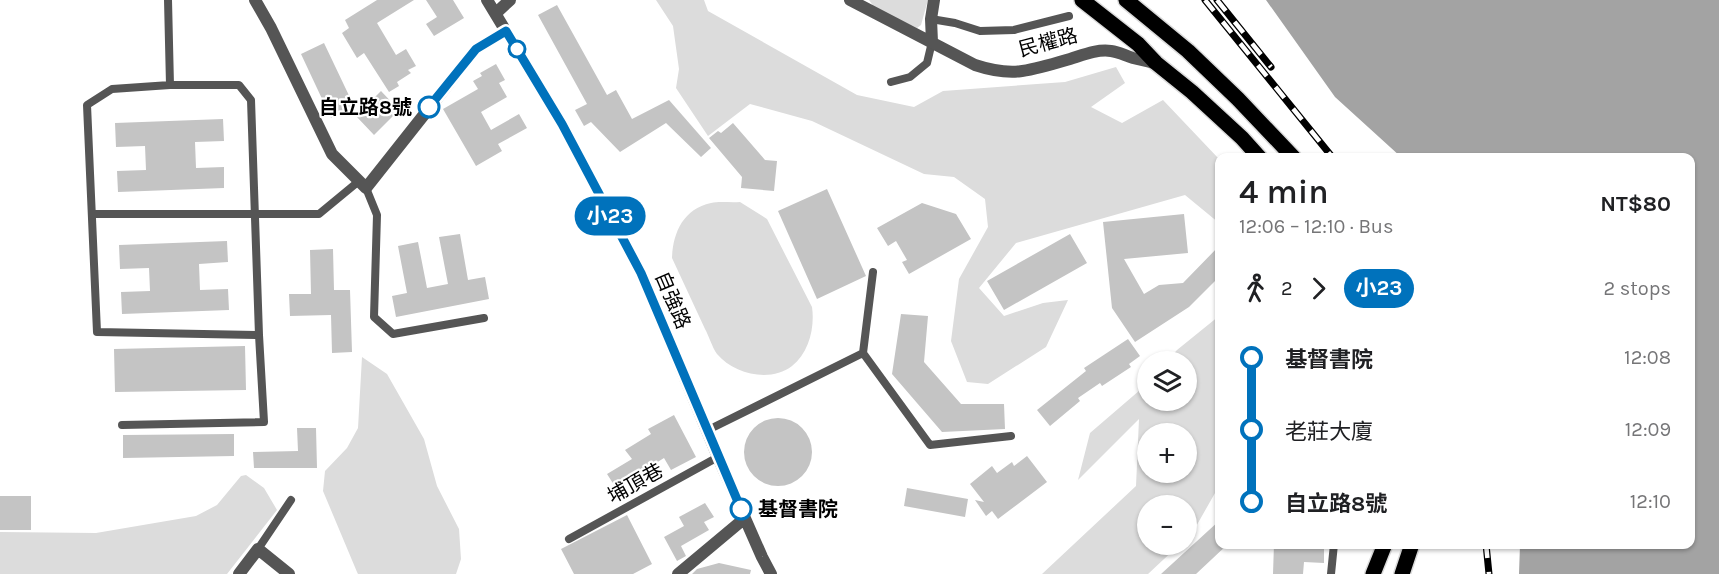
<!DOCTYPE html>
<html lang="en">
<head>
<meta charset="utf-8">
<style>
  :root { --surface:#fff; --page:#f2f2f2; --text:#202124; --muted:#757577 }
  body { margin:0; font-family:Karla,"Noto Sans TC",sans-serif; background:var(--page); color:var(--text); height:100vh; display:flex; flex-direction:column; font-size:22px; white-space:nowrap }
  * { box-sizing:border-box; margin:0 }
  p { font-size:20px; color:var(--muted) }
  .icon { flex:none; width:33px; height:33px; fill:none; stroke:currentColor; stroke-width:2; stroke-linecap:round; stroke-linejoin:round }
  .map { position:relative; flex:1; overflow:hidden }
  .side { position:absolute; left:1215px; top:153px; width:480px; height:396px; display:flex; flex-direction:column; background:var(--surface); border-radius:12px; box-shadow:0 2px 4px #0004 }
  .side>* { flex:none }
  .badge { padding:0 12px; border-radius:20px; font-size:21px; line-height:39px }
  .controls { position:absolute; left:1137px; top:351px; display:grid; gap:12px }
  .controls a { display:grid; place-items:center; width:60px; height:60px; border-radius:50%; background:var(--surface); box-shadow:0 2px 4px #0004; font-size:30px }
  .map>.badge { position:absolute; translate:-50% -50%; box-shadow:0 0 0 3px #fff }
  .legs { display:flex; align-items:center; gap:9px; height:66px; padding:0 24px; font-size:20px }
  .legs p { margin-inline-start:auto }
  .overview { display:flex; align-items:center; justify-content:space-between; height:102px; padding:0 24px }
  h1 { font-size:33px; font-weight:600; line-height:45px }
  ul { padding:0 24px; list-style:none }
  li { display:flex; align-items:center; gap:21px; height:72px; font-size:22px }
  li i { display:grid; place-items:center; width:9px; height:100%; margin:0 8px; background:currentColor }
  li i::after { content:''; width:15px; height:15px; margin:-8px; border:4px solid; border-radius:50%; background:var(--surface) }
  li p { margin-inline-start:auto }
  li:first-child i { background:linear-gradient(#0000 50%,currentColor 0) }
  li:last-child i { background:linear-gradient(currentColor 50%,#0000 0) }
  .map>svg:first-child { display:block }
  .green { fill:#dcdcdc; fill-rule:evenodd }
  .water { fill:#a3a3a3 }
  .building { fill:#c4c4c4 }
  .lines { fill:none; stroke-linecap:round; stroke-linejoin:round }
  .primary-casing { stroke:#dbdbdb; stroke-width:18 }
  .lane { stroke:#555; stroke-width:8 }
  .street { stroke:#555; stroke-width:12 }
  .primary { stroke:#000; stroke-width:15 }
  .rail-casing { stroke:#000; stroke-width:7 }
  .rail { stroke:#fff; stroke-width:4.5; stroke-dasharray:14; stroke-linecap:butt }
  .line-1-casing { stroke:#fff; stroke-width:14 }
  .line-1 { stroke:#0072bc; stroke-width:9 }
  .stop-1-dot { fill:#fff; stroke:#0072bc; stroke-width:3 }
  .labels { text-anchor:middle; stroke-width:4.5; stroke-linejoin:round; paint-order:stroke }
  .street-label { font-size:20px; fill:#000; stroke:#fff }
  .stop-label { font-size:20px; font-weight:bold; fill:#000; stroke:#fff; text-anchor:end }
</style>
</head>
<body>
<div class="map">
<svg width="1719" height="574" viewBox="0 0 1719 574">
  <rect width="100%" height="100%" fill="#fff"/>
  <path class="green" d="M 656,0 L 704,0 L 708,11 L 857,95 L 914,107 L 943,91 L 1065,82 L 1116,67 L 1125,83 L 1091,107 L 1122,123 L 1163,100 L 1219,159 L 1219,223 L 1185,195 L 1016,243 L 979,288 L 1004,316 L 1043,303 L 1068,300 L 1046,347 L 988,384 L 967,382 L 951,341 L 959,279 L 988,227 L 985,199 L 954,177 L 924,174 L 812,121 L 750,104 L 708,136 L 676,88 L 679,69 L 673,26 Z
    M 869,0 L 928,0 L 921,25 L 917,28 L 874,7 Z
    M 740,202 L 767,219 L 812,307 C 815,327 809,353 792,366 C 770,383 734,374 717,354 C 712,347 709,336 705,329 C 694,305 683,282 672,258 C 673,233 683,209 711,203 C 720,201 731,203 740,202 Z
    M 1219,316 L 1219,486 L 1194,530 L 1187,537 L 1186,506 L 1148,506 L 1148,544 L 1179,545 L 1148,574 L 1042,574 L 1136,486 L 1139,419 L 1078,480 L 1090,433 L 1147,384 L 1148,400 L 1186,400 L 1186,362 L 1167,361 L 1177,350 ZM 1148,434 L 1186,434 L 1186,472 L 1148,472 Z
    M 362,357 L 387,374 L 424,439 L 437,486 L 459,529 L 461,559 L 456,574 L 358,574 L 357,572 L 323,491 L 325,471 L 347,448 L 358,428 Z
    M 246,475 L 264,488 L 277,510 L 227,574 L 0,574 L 0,532 L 96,533 L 196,516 L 217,505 L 241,476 Z"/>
  <path class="water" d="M 1266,0 L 1719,0 L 1719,574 L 1519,574 L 1520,545 L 1690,544 L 1690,158 L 1401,157 L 1335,97 Z"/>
  <path class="building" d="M 377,0 L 414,0 L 377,23 L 396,55 L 406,49 L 416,66 L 408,70 L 411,73 L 397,82 L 399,86 L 389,92 L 364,53 L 357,58 L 342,33 L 349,28 L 345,20 Z
    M 426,0 L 453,0 L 464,18 L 434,36 L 426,24 L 437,17 Z
    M 557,5 L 607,95 L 616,90 L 632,119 L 669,100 L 711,148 L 701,157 L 666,123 L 620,152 L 591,122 L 584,126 L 575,110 L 587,104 L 538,15 Z
    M 324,43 L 354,106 L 331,118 L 301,54 Z
    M 496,64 L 505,80 L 499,83 L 507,97 L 481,112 L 491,130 L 519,114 L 527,128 L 498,144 L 502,151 L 476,166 L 443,109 L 478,89 L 473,81 L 482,76 L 480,73 Z
    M 381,91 L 399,110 L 374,135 L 356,116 Z
    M 223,119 L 224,141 L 195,142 L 196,168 L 224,167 L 224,188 L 118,192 L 117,171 L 146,170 L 145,146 L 116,147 L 115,123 Z
    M 733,123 L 765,160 L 777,161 L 774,191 L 741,188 L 742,177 L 709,138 L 718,131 L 721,133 Z
    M 827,189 L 866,276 L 817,299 L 778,211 Z
    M 922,203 L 956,214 L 971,239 L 909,274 L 902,262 L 907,260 L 896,241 L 888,246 L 877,228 Z
    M 1184,214 L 1188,253 L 1124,259 L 1144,294 L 1159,285 L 1183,283 L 1220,245 L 1220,276 L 1189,307 L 1135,342 L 1112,308 L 1103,222 Z
    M 460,234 L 468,280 L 485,277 L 489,299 L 396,317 L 392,296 L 407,293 L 398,246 L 418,242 L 427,288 L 448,284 L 439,237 Z
    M 1070,234 L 1087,263 L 1004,310 L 987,281 Z
    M 227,241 L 228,262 L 199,264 L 200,290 L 228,289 L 229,310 L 122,314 L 121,292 L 150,291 L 149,268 L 120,269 L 119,245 Z
    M 333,249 L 334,290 L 350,290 L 352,352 L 332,353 L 331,315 L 290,316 L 289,294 L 311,294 L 310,250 Z
    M 901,314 L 928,316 L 924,362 L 961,404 L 1004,404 L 1005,429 L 942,432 L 892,374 Z
    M 1128,339 L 1140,356 L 1129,364 L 1131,367 L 1102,386 L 1100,383 L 1078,398 L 1080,401 L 1050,426 L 1037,410 L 1086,371 L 1084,368 Z
    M 245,346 L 246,390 L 115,392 L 114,349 Z
    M 674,415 L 696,457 L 671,470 L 664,458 L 616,488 L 607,474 L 632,459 L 625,450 L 651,434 L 648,429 Z
    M744 452a34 34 0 1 1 68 0a34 34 0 1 1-68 0Z
    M 297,428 L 316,428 L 317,468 L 254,468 L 253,452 L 298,451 Z
    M 234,434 L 234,456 L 123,458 L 123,435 Z
    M 1027,456 L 1047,482 L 998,519 L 992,511 L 986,516 L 975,500 L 984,502 L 970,484 L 992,466 L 997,473 L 1012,462 L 1014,466 Z
    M 907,488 L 968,499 L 965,517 L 904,506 Z
    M 0,496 L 31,496 L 31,530 L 0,530 Z
    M 705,503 L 714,517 L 704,522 L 709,530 L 681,546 L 686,556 L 677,561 L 664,537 L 684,526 L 679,517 Z
    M 627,515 L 652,564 L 633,574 L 574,574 L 561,549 Z
    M 1220,520 L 1220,544 L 1228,544 L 1196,574 L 1161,574 Z
    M 1274,544 L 1324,544 L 1324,563 L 1304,562 L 1303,574 L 1273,574 Z
    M 719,563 L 751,570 L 750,574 L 692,574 L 697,569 Z"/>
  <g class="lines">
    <g class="primary-casing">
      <path id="primary" d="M 1082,0 L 1138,44 L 1156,63 L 1192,92 L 1242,138 L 1260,158
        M 1126,0 L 1188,51 L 1238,99 L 1294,158
        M 1373,574 L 1385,544
        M 1402,574 L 1412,544"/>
    </g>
    <path class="lane" d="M 168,0 L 170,85
      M 931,19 L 955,23 L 980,31 L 1014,30 L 1069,16
      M 891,82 L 910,77 L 927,63 L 932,42
      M 170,85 L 239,85 L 251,100 L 259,335 L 97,332 L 87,105 L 112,89 Z
      M 366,188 L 377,215 L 374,317 L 393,334 L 484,318
      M 92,214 L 319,214 L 359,181
      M 863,353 L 873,272
      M 122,425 L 264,422 L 259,335
      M 708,430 L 863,353 L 930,445 L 1011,436
      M 569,539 L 718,457
      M 258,549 L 291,500
      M 1331,574 L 1334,544"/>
    <path class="street" d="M 255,0 L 271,28 L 332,154 L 366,188 L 476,49 L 506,31
      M 487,0 L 562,124 L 641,273 L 718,457 L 762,557 L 771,574
      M 850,0 L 975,65 C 1014,78 1032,70 1070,59 C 1083,55 1097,49 1111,51 C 1119,52 1126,56 1133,58 C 1141,60 1149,62 1156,63
      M 496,13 L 510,0
      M 932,42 L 931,19 L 934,0
      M 239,574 L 258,549 L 289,574
      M 678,574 L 745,518"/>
    <use href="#primary" class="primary"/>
    <g class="rail-casing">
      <path id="rail" d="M 1205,0 L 1333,158
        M 1217,0 L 1271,67
        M 1486,544 L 1489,574"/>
    </g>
    <use href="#rail" class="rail"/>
  </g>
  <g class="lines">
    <g class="line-1-casing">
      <path id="line-1" d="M 429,107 L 476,49 L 506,31 L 562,124 L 641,273 L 741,509"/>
    </g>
    <use href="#line-1" class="line-1"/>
  </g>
  <g class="stop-1-dot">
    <circle cx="517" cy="49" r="8"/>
    <circle cx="429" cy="107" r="10"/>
    <circle cx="741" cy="509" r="10"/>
  </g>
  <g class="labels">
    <g class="street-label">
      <text transform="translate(1048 42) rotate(-15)" y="7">民權路</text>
      <text transform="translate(673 300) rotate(67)" y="7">自強路</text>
      <text transform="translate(635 483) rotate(-29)" y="7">埔頂巷</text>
    </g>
    <g class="stop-label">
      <text x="412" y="114">自立路8號</text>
      <text x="758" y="516" text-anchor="start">基督書院</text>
    </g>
  </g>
</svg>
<div class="controls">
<a><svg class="icon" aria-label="layers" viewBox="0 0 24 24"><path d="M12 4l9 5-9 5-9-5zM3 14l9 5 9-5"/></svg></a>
<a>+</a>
<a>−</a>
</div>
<b class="badge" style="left:610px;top:216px;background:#0072bc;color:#fff">小23</b>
<section class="side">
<div class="overview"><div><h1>4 min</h1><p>12:06 – 12:10 · Bus</p></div><b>NT$80</b></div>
<div class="legs"><svg class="icon" aria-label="walk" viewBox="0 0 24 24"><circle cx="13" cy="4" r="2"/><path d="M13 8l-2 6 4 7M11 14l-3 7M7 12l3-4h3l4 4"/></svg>2<svg class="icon" aria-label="forward" viewBox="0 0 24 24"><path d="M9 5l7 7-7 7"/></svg><b class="badge" style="background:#0072bc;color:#fff">小23</b><p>2 stops</p></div>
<ul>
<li><i style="color:#0072bc"></i><b>基督書院</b><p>12:08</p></li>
<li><i style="color:#0072bc"></i><span>老莊大廈</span><p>12:09</p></li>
<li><i style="color:#0072bc"></i><b>自立路8號</b><p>12:10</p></li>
</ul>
</section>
</div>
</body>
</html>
